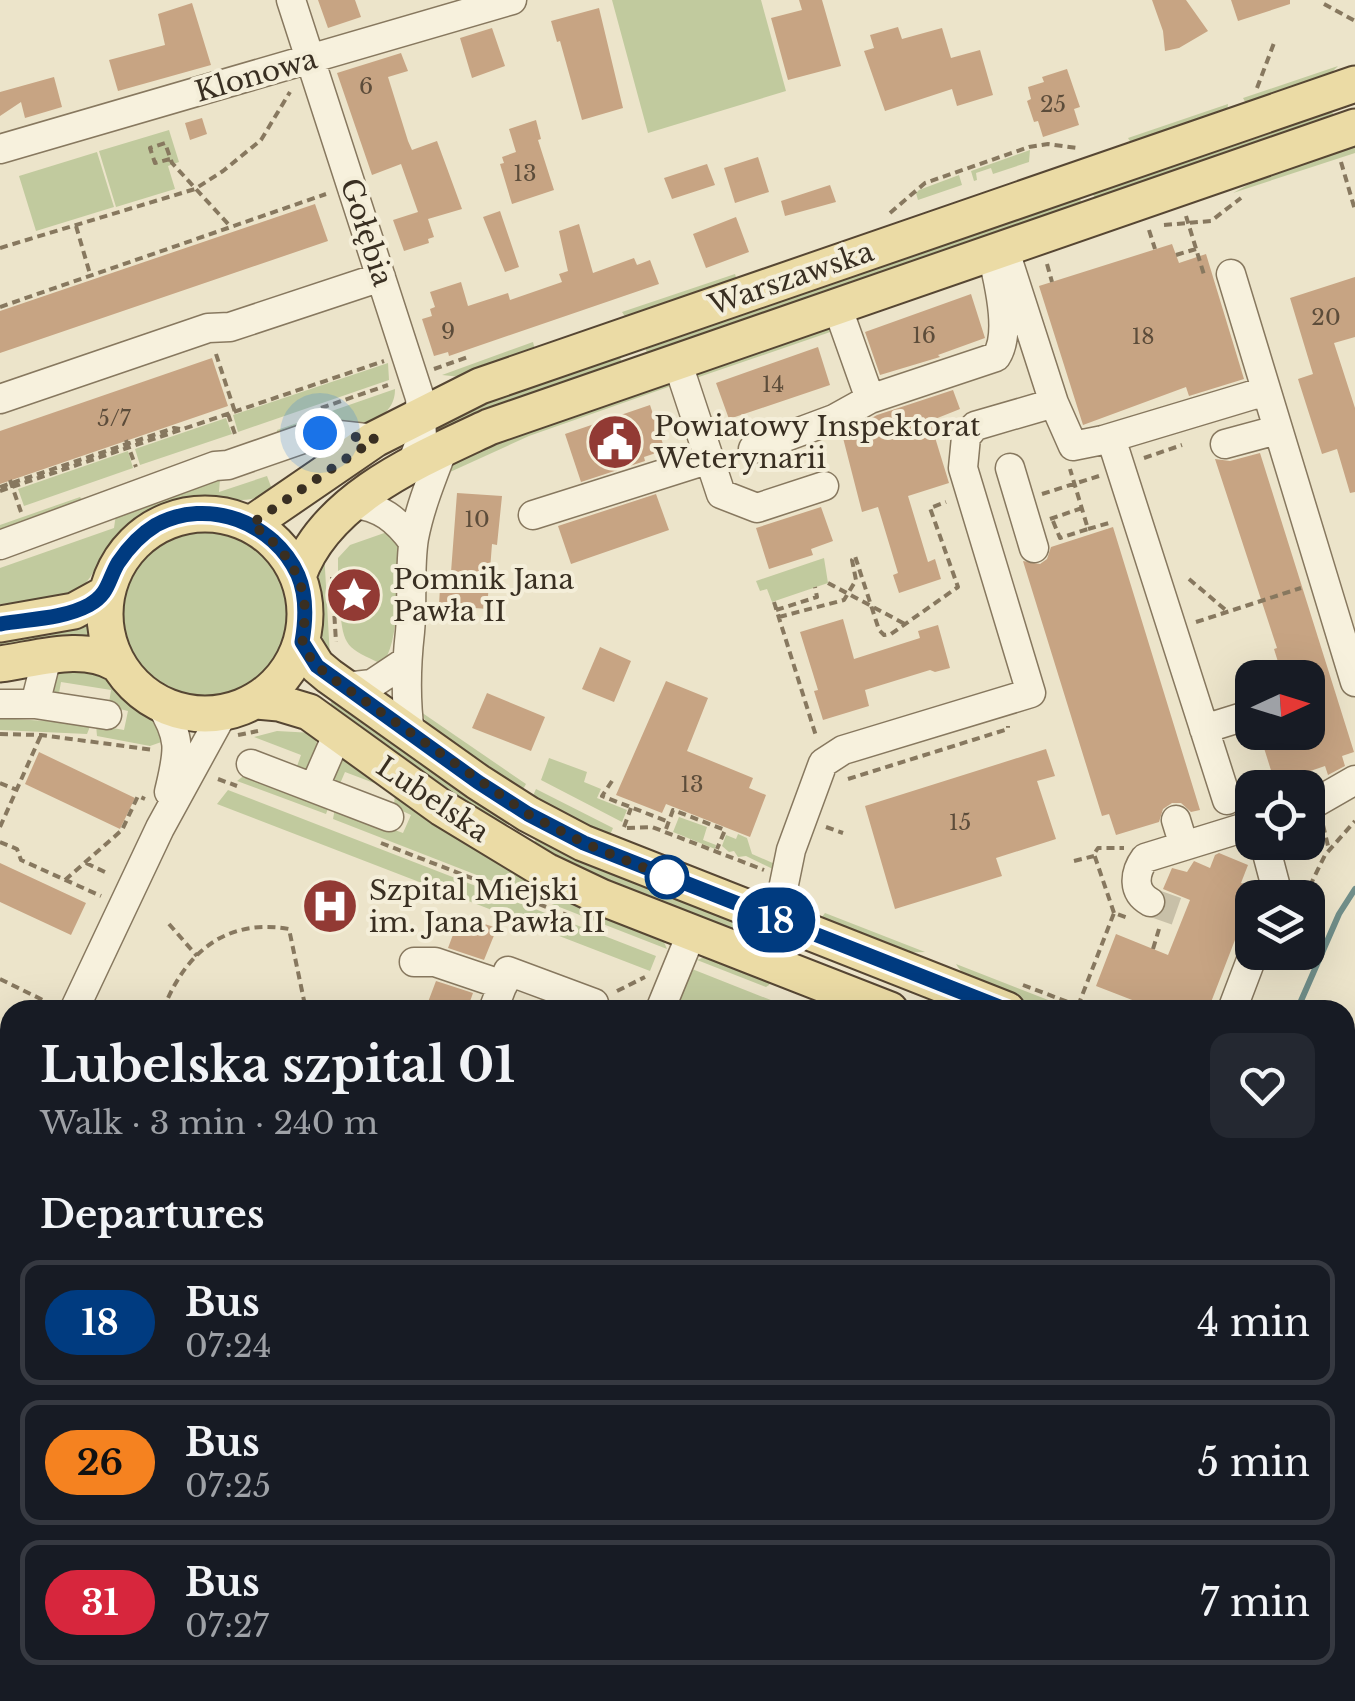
<!DOCTYPE html>
<html lang="en">
<head>
<meta charset="utf-8">
<style>
  :root { --surface:#171b24; --page:#242831; --text:#f1f3f6; --muted:#9ea1a6; --line:#363941 }
  body { margin:0; font-family:"Libre Baskerville",serif; background:var(--page); color:var(--text); height:100vh; display:flex; flex-direction:column; font-size:38px; white-space:nowrap }
  * { box-sizing:border-box; margin:0 }
  p { font-size:32px; color:var(--muted) }
  .icon { flex:none; width:55px; height:55px; fill:none; stroke:currentColor; stroke-width:2; stroke-linecap:round; stroke-linejoin:round }
  .map { position:relative; flex:1; overflow:hidden }
  .sheet { position:absolute; left:0px; top:1000px; width:1355px; height:702px; display:flex; flex-direction:column; background:var(--surface); border-radius:30px 30px 0 0; box-shadow:0 10px 40px #0002 }
  .sheet>* { flex:none }
  .badge { padding:0 20px; border-radius:32px; font-size:35px; line-height:65px }
  .needle { width:65px; rotate:86deg }
  .buttons { position:absolute; left:1235px; top:660px; display:grid; gap:20px }
  .buttons a { display:grid; place-items:center; width:90px; height:90px; border-radius:20px; background:var(--surface); box-shadow:0 10px 40px #0002; font-size:50px }
  .you { position:absolute; width:50px; height:50px; margin:-25px; border:8px solid #fff; border-radius:50%; background:#1a73e8; box-shadow:0 0 0 15px #1a73e833 }
  .map>.badge { position:absolute; translate:-50% -50%; box-shadow:0 0 0 5px #fff }
  h2 { padding:0 40px; font-size:38px; line-height:90px }
  .round { display:grid; place-items:center; flex:none; width:105px; height:105px; border-radius:20px; background:var(--page) }
  .overview { display:flex; align-items:center; justify-content:space-between; height:170px; padding:0 40px }
  h1 { font-size:48px; font-weight:800; line-height:75px }
  ul { padding:0; list-style:none }
  li { display:flex; align-items:center; gap:30px; height:125px; margin:0 20px 15px; padding:0 20px; border:5px solid var(--line); border-radius:20px }
  li div { flex:1 }
  li b { display:block; font-size:38px }
  li em { font-style:normal }
  li .badge { min-width:110px; font-weight:700; text-align:center }
  .map>svg:first-child { display:block }
  .green { fill:#c1ca9e }
  .lines { fill:none; stroke-linecap:round; stroke-linejoin:round }
  .stream { stroke:#718f8a; stroke-width:6 }
  .building { fill:#c7a483 }
  .minor-tunnel { stroke:#c8c0a8; stroke-width:28; stroke-dasharray:28 14; stroke-linecap:butt }
  .minor-casing { stroke:#87785f; stroke-width:31 }
  .major-casing { stroke:#564633; stroke-width:39 }
  .path { stroke:#87785f; stroke-width:4; stroke-dasharray:8 5; stroke-linecap:butt }
  .minor { stroke:#f7f1dd; stroke-width:28 }
  .major { stroke:#ebdba5; stroke-width:35 }
  .line-casing { stroke:#fff; stroke-width:22 }
  .line { stroke:#003b80; stroke-width:15 }
  .walk { stroke:#392f22; stroke-width:10; stroke-dasharray:0 18 }
  .stop-dot { fill:#fff; stroke:#003b80; stroke-width:5 }
  .labels { text-anchor:middle; stroke-width:8; stroke-linejoin:round; paint-order:stroke }
  .number-label { font-size:22px; fill:#5c4c3a }
  .street-label { font-size:28px; fill:#392f22; stroke:#f4eed9 }
  .poi-label { font-size:28px; fill:#392f22; stroke:#f4eed9; text-anchor:start }
</style>
</head>
<body>
<div class="map">
<svg width="1355" height="1701" viewBox="0 0 1355 1701">
  <rect width="100%" height="100%" fill="#ece4ca"/>
  <path class="green" d="M 612,0 L 761,0 L 786,91 L 648,133 Z
    M 1338,66 L 1323,81 L 1248,107 L 1243,98 Z
    M 1228,104 L 1227,114 L 1133,146 L 1128,138 Z
    M 1326,111 L 1333,113 L 1332,118 L 1096,202 L 1091,189 Z
    M 169,130 L 179,162 L 168,166 L 175,189 L 116,207 L 99,151 Z
    M 1355,141 L 1355,153 L 1233,193 L 1280,167 Z
    M 1030,150 L 1029,162 L 993,174 L 991,168 L 976,173 L 977,180 L 974,181 L 971,171 Z
    M 97,152 L 114,207 L 36,231 L 19,176 Z
    M 959,175 L 962,185 L 918,200 L 916,193 L 919,190 Z
    M 1078,192 L 1083,208 L 653,356 L 647,353 L 645,347 Z
    M 735,274 L 738,283 L 628,321 L 622,312 Z
    M 832,321 L 839,329 L 696,378 L 699,366 Z
    M 533,342 L 535,350 L 461,377 L 442,375 Z
    M 618,352 L 622,363 L 430,442 L 438,418 Z
    M 388,363 L 389,380 L 238,432 L 233,415 Z
    M 663,379 L 674,385 L 529,436 L 439,477 L 445,467 L 466,452 Z
    M 395,389 C 396,435 311,434 277,439 L 277,430 Z
    M 226,418 L 232,434 L 140,465 L 135,449 Z
    M 128,451 L 133,468 L 24,506 L 18,489 Z
    M 267,476 L 273,492 C 237,511 202,488 160,504 C 139,513 119,528 107,548 C 97,562 92,582 76,591 C 55,604 23,603 0,604 L 0,568 L 114,528 L 116,514 L 220,479 L 219,492 Z
    M 80,497 L 86,505 L 0,535 L 0,525 Z
    M120 613a84 84 0 1 1 168 0a84 84 0 1 1-168 0Z
    M 390,531 L 399,545 L 399,554 C 397,582 400,643 382,664 C 347,648 343,647 340,608 L 346,603 L 359,600 L 356,586 L 345,588 L 338,583 L 338,558 L 350,545 Z
    M 324,551 L 330,657 C 316,634 315,577 324,551 Z
    M 824,558 L 828,583 L 772,602 L 767,589 L 760,591 L 756,581 Z
    M 87,623 L 89,638 L 0,652 L 0,636 Z
    M 67,668 L 92,672 L 105,679 L 131,705 L 155,720 L 167,740 L 150,746 L 97,736 L 96,725 L 124,730 L 128,711 L 112,707 L 109,703 L 111,690 L 61,682 L 58,699 L 52,696 L 50,675 Z
    M 335,696 L 509,819 L 504,829 L 327,710 Z
    M 421,712 L 526,784 L 522,791 C 493,772 433,744 421,712 Z
    M 0,718 L 91,724 L 87,734 L 0,730 Z
    M 277,731 L 313,733 L 318,746 L 309,768 L 296,769 L 301,755 L 254,737 Z
    M 549,758 L 587,772 L 584,782 L 601,789 L 597,798 L 627,810 L 622,822 L 541,780 Z
    M 347,759 L 661,935 L 667,949 L 333,819 L 335,808 L 403,833 L 411,815 L 394,807 L 395,791 L 345,772 L 339,786 L 331,778 L 340,760 Z
    M 246,774 L 329,806 L 326,814 L 237,781 Z
    M 536,789 L 613,828 L 610,835 L 585,827 L 532,798 Z
    M 228,790 L 656,956 L 650,971 L 217,804 Z
    M 679,817 L 707,827 L 703,840 L 716,845 L 715,849 L 673,832 Z
    M 738,834 L 747,838 L 752,854 L 775,864 L 779,872 L 746,856 L 738,857 L 734,851 L 729,852 L 722,846 L 726,835 L 736,839 Z
    M 539,836 L 788,937 L 783,950 L 556,862 L 533,843 Z
    M 825,913 L 925,952 L 899,953 L 818,922 Z
    M 707,956 L 772,978 L 769,985 L 766,987 L 697,960 Z
    M 956,964 L 1074,1010 C 1044,1010 972,992 956,964 Z
    M 687,967 L 796,1010 L 726,1010 L 704,1001 L 700,1010 L 685,1010 C 676,993 680,984 687,967 Z
    M 10,1194 L 10,1692 L 267,1693 L 265,1701 L 0,1701 L 0,1215 Z"/>
  <g class="lines">
    <path class="stream" d="M 1297,1010 L 1339,914 L 1355,889
      M 693,1701 L 699,1692"/>
  </g>
  <path class="building" d="M 318,0 L 355,0 L 361,17 L 328,28 Z
    M 799,0 L 822,0 L 841,66 L 788,80 L 771,18 L 802,10 Z
    M 1152,0 L 1186,0 L 1208,31 L 1179,48 L 1165,51 L 1163,31 Z
    M 1231,0 L 1290,0 L 1290,4 L 1238,21 Z
    M 192,3 L 211,65 L 118,91 L 109,60 L 165,45 L 158,14 Z
    M 599,8 L 623,108 L 582,120 L 560,41 L 557,42 L 551,21 Z
    M 898,27 L 902,39 L 942,28 L 951,58 L 980,50 L 993,95 L 957,106 L 952,89 L 885,111 L 864,51 L 874,48 L 870,35 Z
    M 492,28 L 505,66 L 472,78 L 460,38 Z
    M 401,53 L 408,71 L 388,77 L 408,141 L 412,150 L 437,141 L 462,209 L 428,219 L 434,237 L 428,239 L 429,243 L 404,251 L 393,220 L 418,212 L 401,164 L 372,175 L 337,73 Z
    M 1067,69 L 1080,107 L 1074,109 L 1079,125 L 1043,137 L 1038,121 L 1034,122 L 1027,101 L 1031,99 L 1028,87 L 1044,82 L 1042,77 Z
    M 54,77 L 62,107 L 25,118 L 21,102 L 0,116 L 0,92 Z
    M 202,118 L 207,134 L 190,140 L 185,123 Z
    M 536,120 L 541,139 L 538,140 L 554,190 L 512,204 L 500,164 L 504,163 L 502,157 L 516,152 L 509,129 Z
    M 758,157 L 769,192 L 735,203 L 724,168 Z
    M 707,164 L 715,185 L 672,199 L 664,178 Z
    M 830,185 L 836,202 L 785,216 L 781,201 Z
    M 315,204 L 328,241 L 0,353 L 0,311 Z
    M 500,211 L 519,267 L 505,272 L 483,217 Z
    M 736,217 L 749,252 L 706,268 L 693,234 Z
    M 579,224 L 593,273 L 634,258 L 637,265 L 650,260 L 659,284 L 449,356 L 448,352 L 434,356 L 422,319 L 432,316 L 430,309 L 435,307 L 430,292 L 461,282 L 468,306 L 508,293 L 510,300 L 562,282 L 559,274 L 568,271 L 559,231 Z
    M 1172,244 L 1179,263 L 1206,254 L 1244,379 L 1189,396 L 1186,387 L 1083,425 L 1039,286 Z
    M 1355,277 L 1355,337 L 1334,343 L 1355,408 L 1355,492 L 1350,493 L 1337,449 L 1322,454 L 1298,379 L 1313,374 L 1290,298 Z
    M 971,294 L 985,338 L 938,355 L 940,357 L 880,375 L 865,332 Z
    M 818,347 L 830,385 L 729,419 L 716,383 Z
    M 212,358 L 228,406 L 0,484 L 0,431 Z
    M 953,390 L 960,409 L 930,421 L 949,483 L 908,496 L 928,562 L 935,559 L 941,579 L 899,593 L 893,575 L 898,573 L 878,507 L 862,512 L 842,434 L 877,415 Z
    M 650,405 L 665,450 L 644,457 L 645,461 L 581,482 L 565,434 Z
    M 1260,453 L 1354,752 L 1342,756 L 1345,766 L 1328,775 L 1325,766 L 1275,783 L 1264,748 L 1308,732 L 1308,678 L 1283,678 L 1274,649 L 1277,648 L 1215,459 L 1230,461 Z
    M 457,493 L 502,496 L 497,545 L 492,544 L 487,609 L 439,605 L 441,571 L 451,572 Z
    M 656,494 L 669,530 L 571,564 L 558,526 Z
    M 821,507 L 833,541 L 811,549 L 813,555 L 769,569 L 756,528 Z
    M 1113,527 L 1200,810 L 1191,812 L 1181,803 L 1172,803 L 1163,809 L 1159,822 L 1116,835 L 1109,814 L 1102,816 L 1023,561 L 1040,564 L 1047,559 L 1051,547 Z
    M 843,619 L 854,659 L 920,638 L 918,631 L 938,625 L 950,668 L 935,672 L 930,670 L 865,690 L 869,706 L 823,720 L 814,691 L 818,690 L 800,632 Z
    M 600,647 L 631,661 L 614,702 L 582,689 Z
    M 666,681 L 708,698 L 687,751 L 753,778 L 749,788 L 766,795 L 750,837 L 666,804 L 662,813 L 616,795 Z
    M 487,693 L 545,717 L 531,751 L 472,728 Z
    M 1046,749 L 1055,776 L 1037,781 L 1056,839 L 996,858 L 1002,876 L 895,909 L 865,806 Z
    M 39,752 L 135,798 L 120,829 L 25,784 Z
    M 1219,853 L 1248,865 L 1241,883 L 1255,888 L 1208,1010 L 1158,1010 L 1096,986 L 1116,934 L 1168,955 L 1190,900 L 1163,889 L 1172,868 L 1187,872 L 1194,861 L 1210,868 L 1215,855 Z
    M 0,863 L 86,903 L 71,935 L 0,902 Z
    M 460,916 L 497,928 L 484,960 L 448,948 Z
    M 436,981 L 473,993 L 467,1010 L 425,1010 Z"/>
  <g class="lines">
    <path class="minor-tunnel" d="M 1150,902 L 1184,914"/>
    <g class="minor-casing">
      <path id="minor" d="M 291,0 L 420,398 L 422,437 L 411,466
        M 0,149 L 512,0
        M 1004,248 L 1054,403 L 1073,446 L 1103,440 L 1266,391
        M 1231,274 L 1355,682
        M 837,306 L 870,399
        M 677,361 L 721,494 L 757,508 L 824,486
        M 0,399 L 208,328 L 230,327 L 381,277
        M 1111,438 L 1227,800
        M 1225,444 L 1277,430
        M 753,449 L 834,419 L 870,399 L 996,357 C 1011,335 1000,288 994,263
        M 1010,468 L 1034,548
        M 353,504 C 380,506 397,520 413,542
        M 533,515 L 710,459
        M 0,545 L 215,466 L 228,465 L 320,433 L 375,439
        M 345,687 L 372,684 L 405,662
        M 0,704 L 35,704 L 47,657
        M 35,704 L 107,715
        M 160,704 C 183,740 178,753 169,792
        M 1204,729 L 1252,714
        M 410,733 C 405,697 406,667 410,632 C 413,601 409,569 414,538 C 420,507 432,478 443,449
        M 251,764 L 389,817
        M 314,788 L 338,733
        M 1308,807 L 1355,780
        M 1176,820 L 1184,846
        M 1264,842 L 1277,891 L 1275,898
        M 1150,902 C 1132,892 1134,873 1145,858 L 1252,825
        M 772,919 L 783,889 L 791,850 L 823,763 L 843,750 L 1031,693 L 963,468 L 966,437 L 975,426 L 1054,403
        M 414,962 L 435,962 L 503,985
        M 74,1010 L 160,828 L 223,713
        M 493,1010 L 508,971 L 594,1003 L 591,1010
        M 660,1010 L 692,932
        M 1232,1010 L 1254,952
        M 0,1169 L 10,1147
        M 1345,1264 L 1355,1293
        M 1346,1464 L 1355,1439
        M 1345,1687 L 1355,1684
        M 198,1701 L 208,1694
        M 272,1701 L 274,1692
        M 337,1701 L 340,1692
        M 389,1701 L 392,1692
        M 598,1701 L 601,1692
        M 1300,1701 L 1324,1692"/>
    </g>
    <g class="major-casing">
      <path id="major" d="M105 614a100 100 0 1 1 200 0a100 100 0 1 1-200 0Z
        M 251,524 L 375,439 L 480,386 L 1355,84
        M 298,576 C 326,498 419,460 489,427 L 1355,127
        M 0,624 L 74,611 L 105,594
        M 302,642 L 317,666 L 329,676 L 478,782 L 528,814 L 583,843 L 1007,1010
        M 0,664 C 37,659 83,643 117,664
        M 257,701 L 279,703 L 309,712 L 442,808 L 546,871 L 601,897 L 890,1010
        M 1345,1141 L 1355,1145
        M 1345,1186 L 1355,1190"/>
    </g>
    <path class="path" d="M 1324,4 L 1355,21
      M 1257,88 L 1274,43
      M 170,159 L 155,163 L 150,148 L 165,143 L 172,163 L 230,226
      M 1341,162 L 1355,210
      M 890,213 L 925,183 L 1029,147 L 1048,144 L 1077,148
      M 1186,216 L 1205,278
      M 1164,225 L 1211,221 L 1241,198
      M 76,226 L 90,274
      M 1149,230 L 1155,249
      M 0,248 L 195,189 L 223,171 L 261,140 L 290,92
      M 1176,255 L 1196,249
      M 1047,264 L 1052,282
      M 0,307 L 326,194
      M 216,354 L 235,412
      M 434,369 L 468,357
      M 321,408 L 388,385
      M 228,414 L 236,437
      M 126,440 L 136,467
      M 1144,458 L 1182,445
      M 10,480 L 21,512
      M 0,487 L 174,428 L 180,429
      M 0,491 L 384,361
      M 1042,494 L 1099,476
      M 1050,519 L 1082,508
      M 1053,521 L 1060,538 L 1088,529 L 1070,469
      M 1088,529 L 1109,523
      M 332,577 L 336,642
      M 1189,579 L 1228,612
      M 828,583 L 905,624
      M 774,602 L 816,736
      M 776,610 L 817,597 L 815,587
      M 779,617 L 844,600 L 856,580 L 852,560 L 855,556 L 879,630 L 884,635 L 891,634 L 958,587 L 930,508 L 946,502
      M 1196,622 L 1301,588
      M 0,734 L 41,735 L 154,750
      M 238,735 L 258,731
      M 218,779 L 237,786
      M 848,779 L 1008,729 L 1008,726
      M 612,781 L 602,796 L 669,822
      M 0,783 L 17,790
      M 1323,825 L 1329,850
      M 0,827 L 41,735
      M 624,827 L 631,808
      M 826,827 L 843,833
      M 627,828 L 652,827 L 764,870
      M 666,829 L 673,810 L 725,830 L 717,849
      M 0,842 L 17,849 L 21,860 L 101,896
      M 381,843 L 567,915
      M 1074,861 L 1094,856
      M 86,863 L 109,874
      M 65,880 L 122,830 L 138,796 L 145,799
      M 1304,898 L 1325,855 L 1355,821
      M 1114,913 L 1094,854 L 1098,848 L 1124,848
      M 169,924 L 197,956
      M 1153,949 L 1159,929
      M 0,979 L 51,1004
      M 1023,985 L 1089,1010
      M 617,991 L 645,977
      M 1078,1006 L 1114,913 L 1128,918
      M 163,1010 C 185,953 225,918 289,929 L 306,1010
      M 0,1110 L 1,1111
      M 1345,1219 L 1355,1223
      M 0,1269 L 10,1274
      M 0,1363 L 10,1345
      M 10,1441 L 6,1466 L 10,1488
      M 0,1626 L 10,1607
      M 0,1663 L 10,1674
      M 70,1692 L 73,1701
      M 423,1701 L 425,1692
      M 449,1701 L 452,1692"/>
    <use href="#minor" class="minor"/>
    <use href="#major" class="major"/>
  </g>
  <g class="lines">
    <g class="line-casing">
      <path id="line" d="M 0,624 C 29,619 63,619 89,605 C 109,594 108,580 118,563 C 128,548 141,534 156,525 C 208,497 274,522 298,575 C 307,596 306,619 302,642 L 317,666 L 478,782 L 528,814 L 584,843 L 1007,1010"/>
    </g>
    <use href="#line" class="line"/>
    <path class="walk" d="M 320,433 L 375,439 L 251,524 C 283,546 305,575 305,615 C 305,626 300,637 304,646 C 309,659 319,668 329,676 L 528,814 L 584,843 L 681,883 L 667,877"/>
  </g>
  <defs>
    <g id="civic-disc" transform="scale(2.875)"><circle r="9.5" fill="#923a34" stroke="#f4eed9"/><path d="M-.6-6.5H3V-4.5H.6V-3L4-1V1h2V6H-6V1h2V-1L-.6-3ZM-1.2 2.5V6h2.4V2.5Z" fill="#fff"/></g>
    <g id="sight-disc" transform="scale(2.875)"><circle r="9.5" fill="#923a34" stroke="#f4eed9"/><path d="M0-6L1.8-2.2L6-1.7L2.9 1.2L3.7 5.4L0 3.3L-3.7 5.4L-2.9 1.2L-6-1.7L-1.8-2.2Z" fill="#fff"/></g>
    <g id="hospital-disc" transform="scale(2.875)"><circle r="9.5" fill="#923a34" stroke="#f4eed9"/><path d="M-5-5h3v3.5h4V-5h3V5h-3V1.5h-4V5h-3Z" fill="#fff"/></g>
  </defs>
  <g fill-rule="evenodd">
    <use href="#civic-disc" x="615" y="442"/>
    <use href="#sight-disc" x="354" y="595"/>
    <use href="#hospital-disc" x="330" y="906"/>
  </g>
  <circle class="stop-dot" cx="667" cy="877" r="20"/>
  <g class="labels">
    <g class="number-label">
      <text x="366" y="94">6</text>
      <text x="1053" y="112">25</text>
      <text x="525" y="181">13</text>
      <text x="1326" y="325">20</text>
      <text x="448" y="339">9</text>
      <text x="924" y="343">16</text>
      <text x="1143" y="344">18</text>
      <text x="773" y="392">14</text>
      <text x="114" y="426">5/7</text>
      <text x="477" y="527">10</text>
      <text x="692" y="792">13</text>
      <text x="960" y="830">15</text>
    </g>
    <g class="street-label">
      <text transform="translate(256 75) rotate(-16)" y="10">Klonowa</text>
      <text transform="translate(367 232) rotate(72)" y="10">Gołębia</text>
      <text transform="translate(791 278) rotate(-19)" y="10">Warszawska</text>
      <text transform="translate(433 799) rotate(34)" y="10">Lubelska</text>
    </g>
    <g class="poi-label">
      <text x="654" y="436">Powiatowy Inspektorat<tspan x="654" dy="32">Weterynarii</tspan></text>
      <text x="393" y="589">Pomnik Jana<tspan x="393" dy="32">Pawła II</tspan></text>
      <text x="369" y="900">Szpital Miejski<tspan x="369" dy="32">im. Jana Pawła II</tspan></text>
    </g>
  </g>
</svg>
<div class="buttons">
<a><svg class="needle" viewBox="-14 -14 28 28"><path d="M0-13l5 13h-10z" fill="#e53935"/><path d="M0 13l5-13h-10z" fill="#9ea1a6"/></svg></a>
<a><svg class="icon" aria-label="locate" viewBox="0 0 24 24"><circle cx="12" cy="12" r="6"/><path d="M12 2v4M12 18v4M2 12h4M18 12h4"/></svg></a>
<a><svg class="icon" aria-label="layers" viewBox="0 0 24 24"><path d="M12 4l9 5-9 5-9-5zM3 14l9 5 9-5"/></svg></a>
</div>
<div class="you" style="left:320px;top:433px"></div>
<b class="badge" style="left:776px;top:920px;background:#003b80;color:#fff">18</b>
<section class="sheet">
<div class="overview"><div><h1>Lubelska szpital 01</h1><p>Walk · 3 min · 240 m</p></div><a class="round"><svg class="icon" aria-label="heart" viewBox="0 0 24 24"><path d="M12 20l-8-8c-3-5 5-10 8-4 3-6 11-1 8 4z"/></svg></a></div>
<h2>Departures</h2>
<ul>
<li><span class="badge" style="background:#003b80;color:#fff">18</span><div><b>Bus</b><p>07:24</p></div><em>4 min</em></li>
<li><span class="badge" style="background:#f58220;color:#111">26</span><div><b>Bus</b><p>07:25</p></div><em>5 min</em></li>
<li><span class="badge" style="background:#d7263d;color:#fff">31</span><div><b>Bus</b><p>07:27</p></div><em>7 min</em></li>
</ul>
</section>
</div>
</body>
</html>
